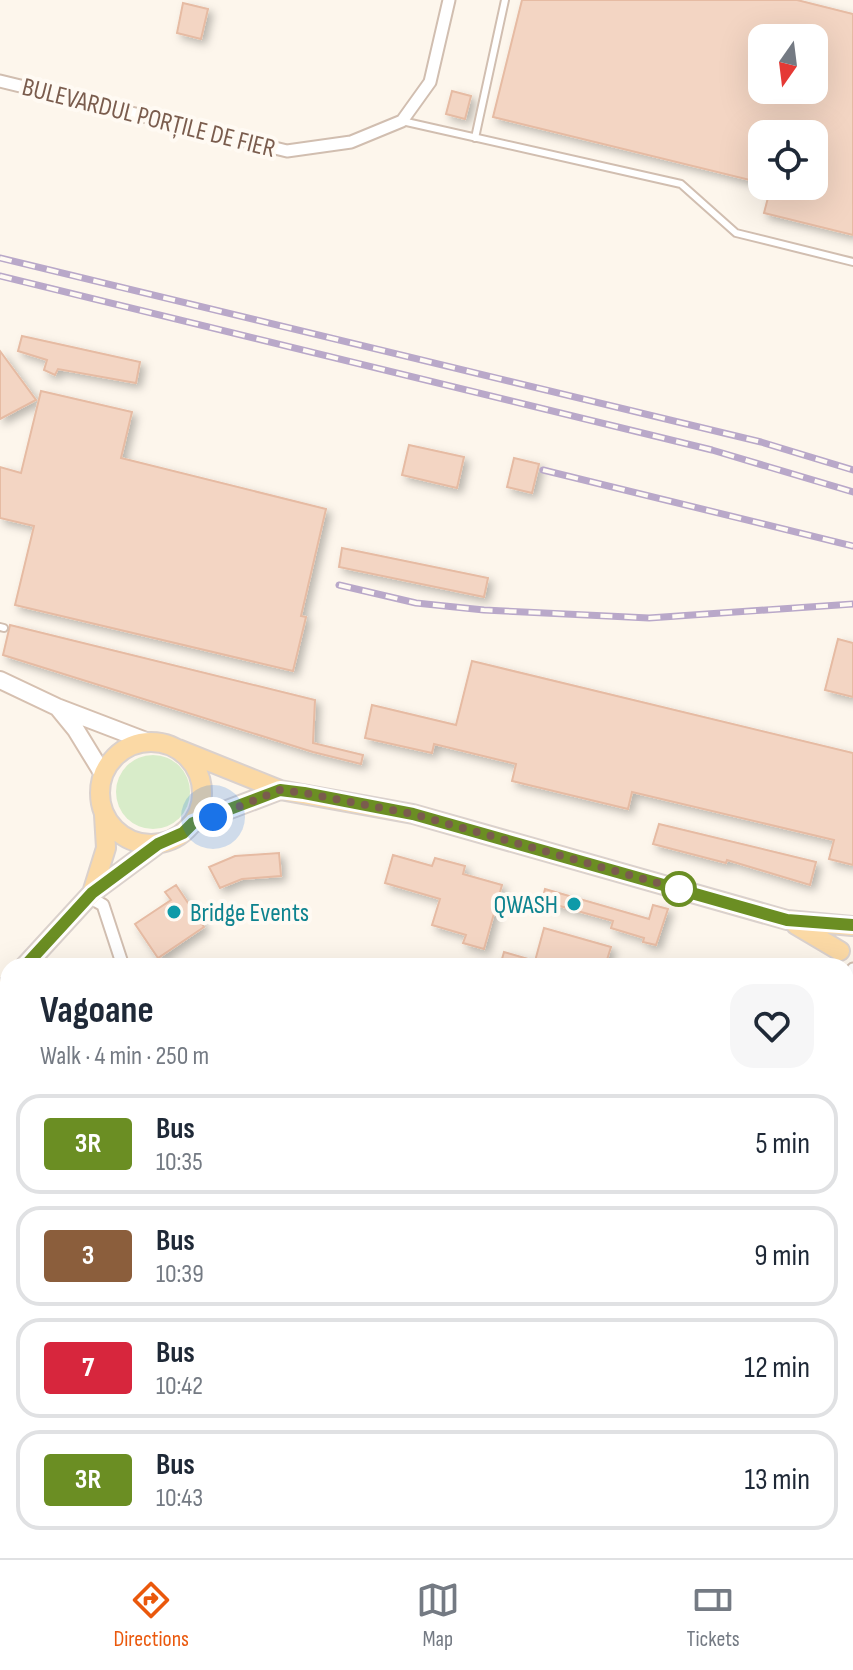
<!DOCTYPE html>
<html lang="en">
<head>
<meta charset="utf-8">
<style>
  :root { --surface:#fff; --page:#f6f6f7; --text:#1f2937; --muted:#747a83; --line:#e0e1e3; --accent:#ea580c }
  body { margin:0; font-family:"Sofia Sans Condensed",sans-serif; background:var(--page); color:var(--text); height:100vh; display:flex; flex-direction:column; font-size:30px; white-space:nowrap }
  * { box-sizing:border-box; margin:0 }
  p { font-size:26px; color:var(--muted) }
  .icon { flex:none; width:44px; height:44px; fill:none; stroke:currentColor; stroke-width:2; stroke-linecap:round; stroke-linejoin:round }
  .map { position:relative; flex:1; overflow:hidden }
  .panel { position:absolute; left:0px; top:958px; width:854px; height:600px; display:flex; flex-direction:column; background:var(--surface); border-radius:24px 24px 0 0; box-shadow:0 8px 32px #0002 }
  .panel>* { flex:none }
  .badge { padding:0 16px; border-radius:6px; font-size:28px; line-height:52px }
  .needle { width:52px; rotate:194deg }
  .controls { position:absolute; left:748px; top:24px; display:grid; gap:16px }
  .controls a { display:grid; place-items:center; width:80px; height:80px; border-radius:16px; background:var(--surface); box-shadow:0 8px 32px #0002; font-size:40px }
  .you { position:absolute; width:40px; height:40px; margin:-20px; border:6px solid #fff; border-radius:50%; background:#1a73e8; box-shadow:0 0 0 12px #1a73e833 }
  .map>.badge { position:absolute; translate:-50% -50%; box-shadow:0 0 0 4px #fff }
  .round { display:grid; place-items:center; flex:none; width:84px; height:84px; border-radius:24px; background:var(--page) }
  .overview { display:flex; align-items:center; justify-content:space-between; height:136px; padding:0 40px }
  h1 { font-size:38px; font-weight:700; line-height:60px }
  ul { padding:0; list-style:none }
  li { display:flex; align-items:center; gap:24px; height:100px; margin:0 16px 12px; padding:0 24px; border:4px solid var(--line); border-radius:24px }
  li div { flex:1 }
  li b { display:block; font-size:30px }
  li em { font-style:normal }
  li .badge { min-width:88px; font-weight:700; text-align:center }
  .menu { display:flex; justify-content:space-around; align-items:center; height:112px; border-top:2px solid var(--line); background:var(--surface); font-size:22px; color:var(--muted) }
  .menu a { display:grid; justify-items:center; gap:4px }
  .menu .active { color:var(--accent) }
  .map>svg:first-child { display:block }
  .green { fill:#d8ecc9 }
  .building { fill:#f3d5c3; stroke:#e6bba3; stroke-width:2; fill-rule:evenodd; filter:url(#shadow) }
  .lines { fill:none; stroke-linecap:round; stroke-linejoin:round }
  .service-casing { stroke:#d1beb0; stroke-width:10 }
  .minor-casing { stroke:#d1beb0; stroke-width:15 }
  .secondary-casing { stroke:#d6c0b0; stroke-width:20 }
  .primary-casing { stroke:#dad1cd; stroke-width:22 }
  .service { stroke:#fff; stroke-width:6 }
  .minor { stroke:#fff; stroke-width:11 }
  .secondary { stroke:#fff; stroke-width:16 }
  .primary { stroke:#fbd9a5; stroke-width:18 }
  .rail-casing { stroke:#b9a8c9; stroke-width:7 }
  .rail { stroke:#fffaf3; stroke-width:4; stroke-dasharray:12; stroke-linecap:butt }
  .line-casing { stroke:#fff; stroke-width:18 }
  .line { stroke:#6b8e23; stroke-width:12 }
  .walk { stroke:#7a5c4d; stroke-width:8; stroke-dasharray:0 14.4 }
  .stop-dot { fill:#fff; stroke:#6b8e23; stroke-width:4 }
  .culture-dot { fill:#0f9aa8; stroke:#fffaf3; stroke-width:3 }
  .labels { text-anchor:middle; stroke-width:8; stroke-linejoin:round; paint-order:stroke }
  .street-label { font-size:26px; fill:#7a5c4d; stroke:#fffaf3 }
  .culture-label { font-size:26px; fill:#0d838f; stroke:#fffaf3; text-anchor:end }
</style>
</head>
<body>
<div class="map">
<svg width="853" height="1558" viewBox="0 0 853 1558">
  <defs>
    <filter id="shadow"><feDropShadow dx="4.5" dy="4.5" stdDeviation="4" flood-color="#0004"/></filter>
  </defs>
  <rect width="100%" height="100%" fill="#fdf6ec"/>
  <path class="green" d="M116 792a37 37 0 1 1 74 0a37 37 0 1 1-74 0Z"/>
  <path class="building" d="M 522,0 L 797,0 L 853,14 L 853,235 L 764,213 L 771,186 L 814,186 L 814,134 L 762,134 L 762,183 L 493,117 ZM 762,38 L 814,38 L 814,90 L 762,90 Z
    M 183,3 L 208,9 L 201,39 L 177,33 Z
    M 452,91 L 471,96 L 465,119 L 446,114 Z
    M 22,336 L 140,362 L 136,383 L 58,369 L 55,375 L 44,370 L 47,360 L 18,351 Z
    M 0,351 L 36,400 L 0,419 Z
    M 41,391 L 132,412 L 121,458 L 326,509 L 301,616 L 306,617 L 293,671 L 15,605 L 34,526 L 0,518 L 0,467 L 21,473 Z
    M 409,445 L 464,457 L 457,488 L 402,475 Z
    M 514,458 L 539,464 L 532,493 L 507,487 Z
    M 342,548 L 488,578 L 484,597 L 339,567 Z
    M 10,625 L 315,700 L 313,743 L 363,755 L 361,764 L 313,752 L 3,655 Z
    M 838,639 L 853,643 L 853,697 L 825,690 Z
    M 472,661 L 853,753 L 853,865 L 829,859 L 834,840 L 632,792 L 628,809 L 512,781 L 516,764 L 434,744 L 432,753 L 365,738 L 372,705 L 456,725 Z
    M 659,824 L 816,862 L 810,885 L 727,860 L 726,863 L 653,844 Z
    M 279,853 L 281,876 L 242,879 L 220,888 L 209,867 L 235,856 Z
    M 393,855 L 432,866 L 435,858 L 465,866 L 463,874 L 502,885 L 484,949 L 463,943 L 466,935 L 432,925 L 440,899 L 385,883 Z
    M 176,885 L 204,927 L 158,958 L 135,924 L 171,900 L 165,892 Z
    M 545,889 L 649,919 L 653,905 L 668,909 L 656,945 L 643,942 L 644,938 L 611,928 L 613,921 L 542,901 Z
    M 544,928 L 611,947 L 605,966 L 500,966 L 504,952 L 535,961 Z"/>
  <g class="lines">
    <g class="service-casing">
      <path id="service" d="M 402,121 L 681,184 L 736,233 L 853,262
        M 475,138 L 505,0
        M 0,627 L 4,628"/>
    </g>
    <g class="minor-casing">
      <path id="minor" d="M 0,81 L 287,151 L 351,142 L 402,121 L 430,82 L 449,0
        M 89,897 L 103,905 L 123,966
        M 846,994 L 853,969
        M 0,1183 L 8,1181
        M 217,1558 L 217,1550
        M 400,1558 L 400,1550
        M 515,1558 L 515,1550
        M 833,1558 L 843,1550"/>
    </g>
    <g class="secondary-casing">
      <path id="secondary" d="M 0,680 L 57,707 L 146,741
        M 58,708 L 76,730 L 103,774"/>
    </g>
    <g class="primary-casing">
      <path id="primary" d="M100 793a51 51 0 1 1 102 0a51 51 0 1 1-102 0Z
        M 178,749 L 280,790 L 413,814 L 787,920 L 852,926
        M 193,823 L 280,790
        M 92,893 L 106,848 L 104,815
        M 796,925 L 840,951
        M 25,966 L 92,893 L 158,844
        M 0,996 L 8,985"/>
    </g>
    <use href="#service" class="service"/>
    <use href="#minor" class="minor"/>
    <use href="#secondary" class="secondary"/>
    <use href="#primary" class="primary"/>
    <g class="rail-casing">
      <path id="rail" d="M 0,258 L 761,442 L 853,470
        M 0,276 L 712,450 L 853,492
        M 543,470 L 853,546
        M 339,585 L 416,603 L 484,610 L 649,618 L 853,604"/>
    </g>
    <use href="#rail" class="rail"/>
  </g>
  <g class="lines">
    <g class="line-casing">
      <path id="line" d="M 25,966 L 92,893 L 158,844 L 183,833 L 193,823 L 280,790 L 304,793 L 413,814 L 787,920 L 853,925"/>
    </g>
    <use href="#line" class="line"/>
    <path class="walk" d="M 213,817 L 280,790 L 304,793 L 413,814 L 679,889"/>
  </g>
  <circle class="stop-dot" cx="679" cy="889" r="16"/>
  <g class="culture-dot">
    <circle cx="574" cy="904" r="8"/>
    <circle cx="174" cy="912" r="8"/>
  </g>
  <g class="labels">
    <g class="street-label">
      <text transform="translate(149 117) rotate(14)" y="9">BULEVARDUL PORȚILE DE FIER</text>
    </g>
    <g class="culture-label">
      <text x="558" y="913">QWASH</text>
      <text x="190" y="921" text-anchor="start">Bridge Events</text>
    </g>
  </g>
</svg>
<div class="controls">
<a><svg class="needle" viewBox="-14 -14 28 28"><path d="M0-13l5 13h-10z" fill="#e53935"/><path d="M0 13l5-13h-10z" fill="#747a83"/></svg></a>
<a><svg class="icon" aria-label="locate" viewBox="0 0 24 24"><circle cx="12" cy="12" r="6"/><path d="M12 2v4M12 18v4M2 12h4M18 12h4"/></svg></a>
</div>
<div class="you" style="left:213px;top:817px"></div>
<section class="panel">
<div class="overview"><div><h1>Vagoane</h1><p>Walk · 4 min · 250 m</p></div><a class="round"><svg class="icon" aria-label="heart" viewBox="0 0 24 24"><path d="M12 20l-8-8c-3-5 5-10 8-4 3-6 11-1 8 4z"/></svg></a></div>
<ul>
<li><span class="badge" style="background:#6b8e23;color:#fff">3R</span><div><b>Bus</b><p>10:35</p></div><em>5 min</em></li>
<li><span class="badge" style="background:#8b5e3c;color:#fff">3</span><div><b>Bus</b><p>10:39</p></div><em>9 min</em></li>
<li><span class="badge" style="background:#d7263d;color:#fff">7</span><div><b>Bus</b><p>10:42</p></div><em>12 min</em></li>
<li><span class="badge" style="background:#6b8e23;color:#fff">3R</span><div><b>Bus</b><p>10:43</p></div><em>13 min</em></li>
</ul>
</section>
</div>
<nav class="menu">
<a class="active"><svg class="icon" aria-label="directions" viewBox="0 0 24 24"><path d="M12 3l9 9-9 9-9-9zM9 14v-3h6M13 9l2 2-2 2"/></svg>Directions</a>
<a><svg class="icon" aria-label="map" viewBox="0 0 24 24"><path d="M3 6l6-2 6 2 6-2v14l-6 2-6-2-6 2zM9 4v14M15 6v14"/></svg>Map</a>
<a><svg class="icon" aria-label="tickets" viewBox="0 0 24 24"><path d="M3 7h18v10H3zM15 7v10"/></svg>Tickets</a>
</nav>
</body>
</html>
